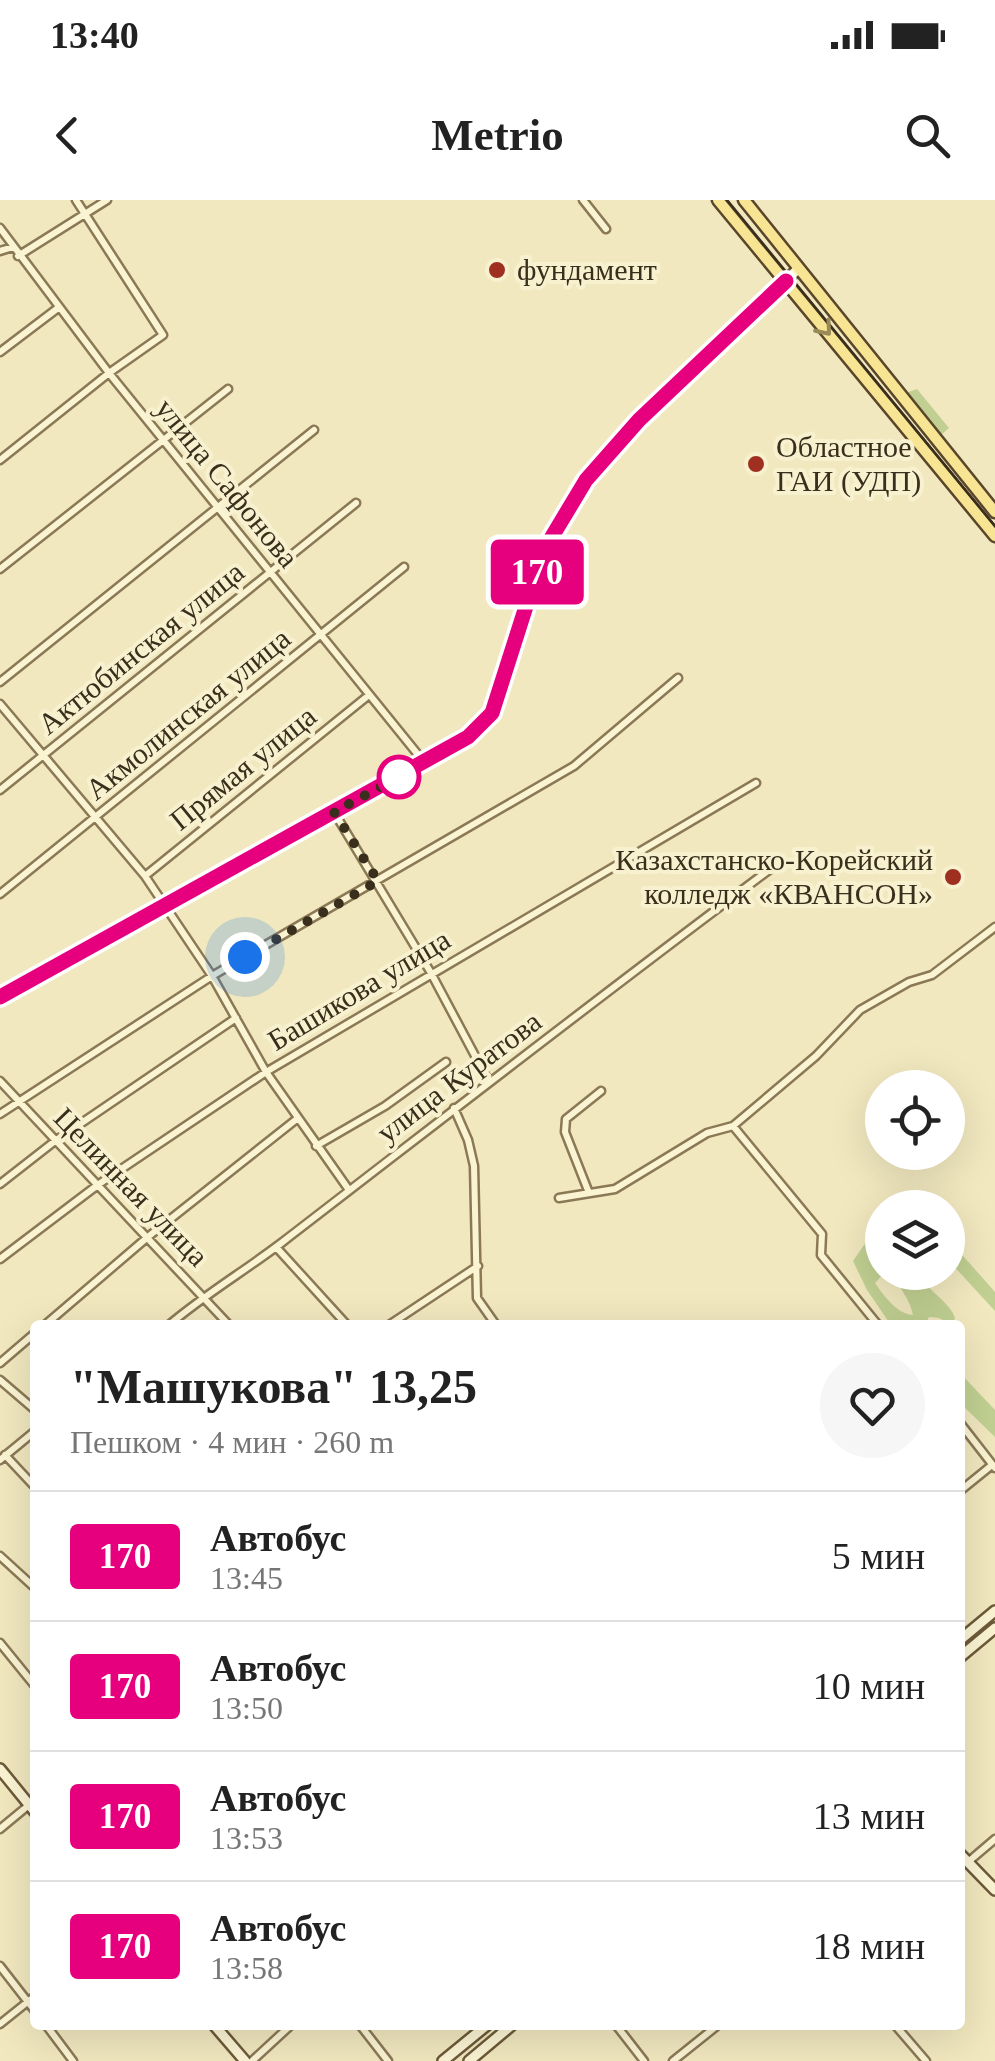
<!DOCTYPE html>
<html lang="ru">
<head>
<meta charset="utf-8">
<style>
  :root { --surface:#fff; --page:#f6f6f6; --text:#222; --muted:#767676; --line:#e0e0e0 }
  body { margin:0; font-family:"Times New Roman",serif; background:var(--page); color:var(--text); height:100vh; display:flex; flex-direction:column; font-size:38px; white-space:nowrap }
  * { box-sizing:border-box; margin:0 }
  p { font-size:32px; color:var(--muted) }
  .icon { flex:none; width:55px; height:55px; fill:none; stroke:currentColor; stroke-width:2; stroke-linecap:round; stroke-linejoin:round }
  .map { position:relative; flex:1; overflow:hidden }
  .details { position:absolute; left:30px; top:1120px; width:935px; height:710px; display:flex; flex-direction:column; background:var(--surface); border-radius:10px; box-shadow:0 10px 40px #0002 }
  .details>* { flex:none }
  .badge { padding:0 20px; border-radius:8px; font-size:35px; line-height:65px }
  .controls { position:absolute; left:865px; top:870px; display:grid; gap:20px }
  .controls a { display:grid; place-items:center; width:100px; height:100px; border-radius:50%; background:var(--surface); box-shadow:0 10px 40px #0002; font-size:50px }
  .you { position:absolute; width:50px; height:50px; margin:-25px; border:8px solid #fff; border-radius:50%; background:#1a73e8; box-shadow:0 0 0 15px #1a73e833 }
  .map>.badge { position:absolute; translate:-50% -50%; box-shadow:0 0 0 5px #fff }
  .round { display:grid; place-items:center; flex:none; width:105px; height:105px; border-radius:52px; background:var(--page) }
  .head { display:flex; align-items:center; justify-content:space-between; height:170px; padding:0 40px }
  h1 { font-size:48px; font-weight:700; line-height:75px }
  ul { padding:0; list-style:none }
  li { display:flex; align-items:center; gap:30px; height:130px; padding:0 40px; border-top:2px solid var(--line) }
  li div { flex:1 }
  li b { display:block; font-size:38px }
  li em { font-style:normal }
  li .badge { min-width:110px; font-weight:700; text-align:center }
  .status { display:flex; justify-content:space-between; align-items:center; height:70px; padding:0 50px; background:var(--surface); direction:ltr }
  .status svg { height:28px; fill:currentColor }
  header { display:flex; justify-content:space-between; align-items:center; height:130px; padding:0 40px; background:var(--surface); font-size:45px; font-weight:700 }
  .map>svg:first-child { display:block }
  .green { fill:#c1d092 }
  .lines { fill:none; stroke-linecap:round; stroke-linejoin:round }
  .street-casing { stroke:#8b7956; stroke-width:11 }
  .secondary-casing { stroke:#6d5a39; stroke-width:14 }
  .primary-casing { stroke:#59462b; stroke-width:15 }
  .street { stroke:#fbf4d3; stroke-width:6 }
  .secondary { stroke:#fbf4d3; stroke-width:9 }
  .primary { stroke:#f8e593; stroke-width:10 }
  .tram { stroke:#3a2e1c; stroke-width:2.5 }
  .oneway { stroke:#998a58 }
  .line-casing { stroke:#fff; stroke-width:22 }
  .line { stroke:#e6007e; stroke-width:15 }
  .walk { stroke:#3a2e1c; stroke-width:10; stroke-dasharray:0 18 }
  .poi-dot { fill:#9f3021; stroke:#f8f1cf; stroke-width:4 }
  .stop-dot { fill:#fff; stroke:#e6007e; stroke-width:5 }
  .labels { text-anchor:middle; stroke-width:8; stroke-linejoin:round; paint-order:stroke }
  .poi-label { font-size:30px; fill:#3a2e1c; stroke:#f8f1cf; text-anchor:start }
  .street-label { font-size:30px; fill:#3a2e1c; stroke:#f8f1cf }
</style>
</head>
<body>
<div class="status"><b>13:40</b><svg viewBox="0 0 49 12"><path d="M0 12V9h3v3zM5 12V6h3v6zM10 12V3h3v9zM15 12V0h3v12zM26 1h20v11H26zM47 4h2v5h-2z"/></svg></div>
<header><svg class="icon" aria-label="back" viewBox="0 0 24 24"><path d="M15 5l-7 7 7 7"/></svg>Metrio<svg class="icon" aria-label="search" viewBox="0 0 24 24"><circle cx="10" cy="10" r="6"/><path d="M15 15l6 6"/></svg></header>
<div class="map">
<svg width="995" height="1861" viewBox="0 0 995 1861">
  <rect width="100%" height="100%" fill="#f1e8bf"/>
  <path class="green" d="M 917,189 L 949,228 L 941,235 L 906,193 Z
    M 873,1032 L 882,1044 L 881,1060 L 884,1073 L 875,1083 C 884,1096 897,1114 913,1115 C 909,1096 898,1088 893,1073 L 901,1073 L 912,1084 L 926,1084 C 935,1095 951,1105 955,1118 L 953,1125 L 939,1118 L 929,1117 L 925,1125 L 891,1125 L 867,1090 L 853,1061 Z
    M 956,1048 L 995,1092 L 995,1111 L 950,1062 L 950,1052 Z
    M 960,1173 L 995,1210 L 995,1237 L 960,1203 Z"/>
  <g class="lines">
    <g class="street-casing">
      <path id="street" d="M 583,0 L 606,29
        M 0,28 L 109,173 L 424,562
        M 0,51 L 13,47
        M 18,56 L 107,0
        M 0,152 L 58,108
        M 0,260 L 109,173 L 163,135 L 76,0
        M 0,369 L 228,189
        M 0,482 L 314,230
        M 0,504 L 145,676 L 212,776 L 266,872 L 349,990
        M 0,590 L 356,303
        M 334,612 L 431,773 L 489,882
        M 145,676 L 369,495
        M 0,694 L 404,367
        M 0,881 L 229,1125
        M 454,908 L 468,940 L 474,966 L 477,1098 L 496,1125
        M 0,914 L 212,776 L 574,566 L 678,478
        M 733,926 L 822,1034 L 821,1055 L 878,1125
        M 316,946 L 385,906 L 446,862
        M 0,984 L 55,941 L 236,818
        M 589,993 L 565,932 L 566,919 L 601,891
        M 559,998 L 615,989 L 707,933 L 733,926 L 816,856 L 860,810 L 909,782 L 932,775 L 995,727
        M 276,1047 L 347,1125
        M 0,1059 L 99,984 L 266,872 L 756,583
        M 45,1125 L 149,1036 L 298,918
        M 169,1125 C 204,1095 243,1072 280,1044 C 445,917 609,789 777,664
        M 389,1125 L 478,1066
        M 0,1163 L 35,1133
        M 0,1180 L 35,1210
        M 960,1223 L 995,1268
        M 5,1255 L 35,1287
        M 0,1260 L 35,1231
        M 960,1291 L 992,1265
        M 0,1356 L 35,1388
        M 0,1443 L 35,1486
        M 0,1629 L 35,1600
        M 968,1662 L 995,1639
        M 0,1766 L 35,1811
        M 0,1824 L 35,1796
        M 46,1825 L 73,1861
        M 360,1825 L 388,1861
        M 616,1825 L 644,1861
        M 895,1825 L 926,1861
        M 252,1861 L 291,1825
        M 673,1861 L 718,1825"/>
    </g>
    <g class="secondary-casing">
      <path id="secondary" d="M 0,797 L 468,537 L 492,513 L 544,350 L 586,280 L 639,220 L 798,69
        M 960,1440 L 995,1411
        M 960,1457 L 995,1428
        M 0,1569 L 35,1612
        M 960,1654 L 995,1690
        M 214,1825 L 245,1861
        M 443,1861 L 487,1825
        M 469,1861 L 512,1825"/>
    </g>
    <g class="primary-casing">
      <path id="primary" d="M 718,0 L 995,336
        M 744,0 L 995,312"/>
    </g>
    <use href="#street" class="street"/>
    <use href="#secondary" class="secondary"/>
    <use href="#primary" class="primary"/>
    <path class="tram" d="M 727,0 L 995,326"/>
  </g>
  <defs><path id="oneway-chevron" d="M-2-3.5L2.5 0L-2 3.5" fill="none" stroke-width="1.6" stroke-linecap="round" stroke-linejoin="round" transform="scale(2.5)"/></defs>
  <use class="oneway" href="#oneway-chevron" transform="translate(825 129) rotate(50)"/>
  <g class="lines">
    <g class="line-casing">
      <path id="line" d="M 0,797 L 468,537 L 492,513 L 544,350 L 586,280 L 639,220 L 786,81"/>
    </g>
    <use href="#line" class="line"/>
    <path class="walk" d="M 245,757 L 378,681 L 334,612 L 399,577"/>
  </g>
  <g class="poi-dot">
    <circle cx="497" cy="70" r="10"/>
    <circle cx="756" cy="264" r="10"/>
    <circle cx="953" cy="677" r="10"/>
  </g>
  <circle class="stop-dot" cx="399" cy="577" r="20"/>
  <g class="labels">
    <g class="poi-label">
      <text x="517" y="80">фундамент</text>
      <text x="776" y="257">Областное<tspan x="776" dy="34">ГАИ (УДП)</tspan></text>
      <text x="933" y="670" text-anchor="end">Казахстанско-Корейский<tspan x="933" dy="34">колледж «КВАНСОН»</tspan></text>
    </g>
    <g class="street-label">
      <text transform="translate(227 283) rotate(51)" y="10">улица Сафонова</text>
      <text transform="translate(141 448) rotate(-39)" y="10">Актюбинская улица</text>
      <text transform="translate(188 514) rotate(-39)" y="10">Акмолинская улица</text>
      <text transform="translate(243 568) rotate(-39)" y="10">Прямая улица</text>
      <text transform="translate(359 790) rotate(-31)" y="10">Башикова улица</text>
      <text transform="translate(459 877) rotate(-37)" y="10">улица Куратова</text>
      <text transform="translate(131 987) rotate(46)" y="10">Целинная улица</text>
    </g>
  </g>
</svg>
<div class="controls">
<a><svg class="icon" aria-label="locate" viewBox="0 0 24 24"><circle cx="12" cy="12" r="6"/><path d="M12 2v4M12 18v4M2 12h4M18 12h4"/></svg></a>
<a><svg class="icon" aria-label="layers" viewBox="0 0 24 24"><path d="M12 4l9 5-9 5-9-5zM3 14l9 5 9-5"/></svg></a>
</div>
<div class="you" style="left:245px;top:757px"></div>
<b class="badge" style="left:537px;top:372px;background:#e6007e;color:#fff">170</b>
<section class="details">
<div class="head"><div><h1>&quot;Машукова&quot; 13,25</h1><p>Пешком · 4 мин · 260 m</p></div><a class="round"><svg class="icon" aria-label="heart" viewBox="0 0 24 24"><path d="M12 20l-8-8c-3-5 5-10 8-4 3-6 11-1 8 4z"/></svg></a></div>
<ul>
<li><span class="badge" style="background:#e6007e;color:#fff">170</span><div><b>Автобус</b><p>13:45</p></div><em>5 мин</em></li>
<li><span class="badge" style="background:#e6007e;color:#fff">170</span><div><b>Автобус</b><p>13:50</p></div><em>10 мин</em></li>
<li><span class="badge" style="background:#e6007e;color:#fff">170</span><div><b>Автобус</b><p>13:53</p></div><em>13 мин</em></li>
<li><span class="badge" style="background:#e6007e;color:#fff">170</span><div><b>Автобус</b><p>13:58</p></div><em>18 мин</em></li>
</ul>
</section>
</div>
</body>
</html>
